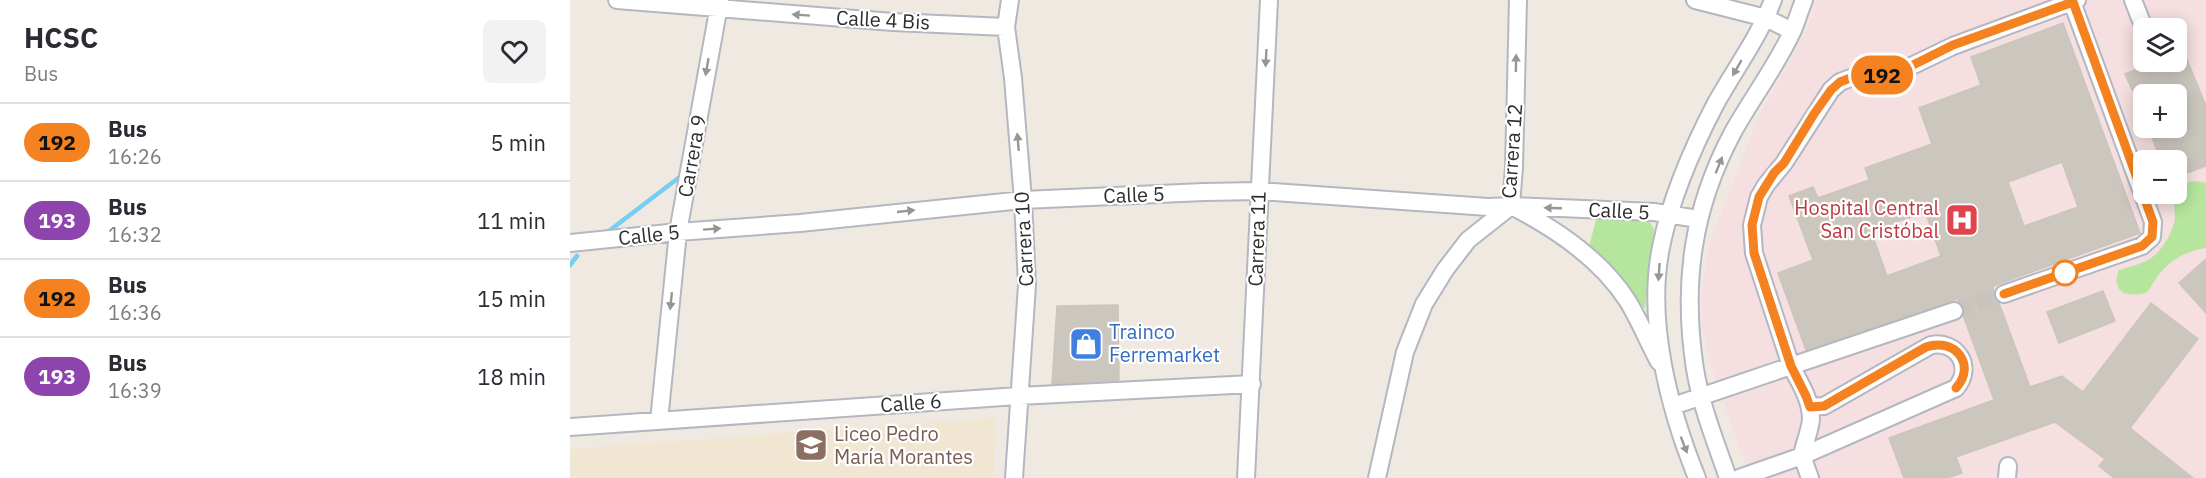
<!DOCTYPE html>
<html lang="en">
<head>
<meta charset="utf-8">
<style>
  :root { --surface:#fff; --page:#f2f2f3; --text:#2b2b33; --muted:#7c7c81; --line:#e1e1e2 }
  body { margin:0; font-family:"IBM Plex Sans",sans-serif; background:var(--page); color:var(--text); height:100vh; display:flex; flex-direction:column; font-size:22px; white-space:nowrap }
  * { box-sizing:border-box; margin:0 }
  p { font-size:20px; color:var(--muted) }
  .icon { flex:none; width:33px; height:33px; fill:none; stroke:currentColor; stroke-width:2; stroke-linecap:round; stroke-linejoin:round }
  .map { position:relative; flex:1; overflow:hidden }
  .panel { display:flex; flex-direction:column; background:var(--surface); width:570px }
  .panel>* { flex:none }
  .badge { padding:0 12px; border-radius:20px; font-size:21px; line-height:39px }
  .controls { position:absolute; left:1563px; top:18px; display:grid; gap:12px }
  .controls a { display:grid; place-items:center; width:54px; height:54px; border-radius:9px; background:var(--surface); box-shadow:0 3px 15px #0003; font-size:30px }
  .map>.badge { position:absolute; translate:-50% -50%; box-shadow:0 0 0 3px #fff }
  .round { display:grid; place-items:center; flex:none; width:63px; height:63px; border-radius:9px; background:var(--page) }
  .summary { display:flex; align-items:center; justify-content:space-between; height:102px; padding:0 24px }
  h1 { font-size:28px; font-weight:700; line-height:45px }
  ul { padding:0; list-style:none }
  li { display:flex; align-items:center; gap:18px; height:78px; padding:0 24px; border-top:2px solid var(--line) }
  li div { flex:1 }
  li b { display:block; font-size:22px }
  li em { font-style:normal }
  li .badge { min-width:66px; font-weight:700; text-align:center }
  main { display:flex; flex:1; min-height:0 }
  .map>svg:first-child { display:block }
  .education { fill:#f0e6d1 }
  .medical { fill:#f5dfe0; fill-rule:evenodd }
  .green { fill:#b6e59e }
  .lines { fill:none; stroke-linecap:round; stroke-linejoin:round }
  .stream { stroke:#75cff0; stroke-width:4.5 }
  .building { fill:#cbc7bf; stroke:#cbc5ba; stroke-width:1.5; fill-rule:evenodd }
  .minor-tunnel { stroke:#c8c4bd; stroke-width:16; stroke-dasharray:16 8; stroke-linecap:butt }
  .minor-casing { stroke:#b4b7c1; stroke-width:20 }
  .minor { stroke:#fff; stroke-width:16 }
  .oneway { fill:#969696 }
  .line-casing { stroke:#fff; stroke-width:14 }
  .line { stroke:#f58220; stroke-width:9 }
  .stop-dot { fill:#fff; stroke:#f58220; stroke-width:3 }
  .labels { text-anchor:middle; stroke-width:4.5; stroke-linejoin:round; paint-order:stroke }
  .street-label { font-size:20px; fill:#2e2e2e; stroke:#fff }
  .health-label { font-size:20px; fill:#be3a42; stroke:#fff; text-anchor:end }
  .shop-label { font-size:20px; fill:#366cbe; stroke:#fff; text-anchor:start }
  .education-label { font-size:20px; fill:#785e54; stroke:#fff; text-anchor:start }
</style>
</head>
<body>
<main>
<section class="panel">
<div class="summary"><div><h1>HCSC</h1><p>Bus</p></div><a class="round"><svg class="icon" aria-label="heart" viewBox="0 0 24 24"><path d="M12 20l-8-8c-3-5 5-10 8-4 3-6 11-1 8 4z"/></svg></a></div>
<ul>
<li><span class="badge" style="background:#f58220;color:#111">192</span><div><b>Bus</b><p>16:26</p></div><em>5 min</em></li>
<li><span class="badge" style="background:#8e44ad;color:#fff">193</span><div><b>Bus</b><p>16:32</p></div><em>11 min</em></li>
<li><span class="badge" style="background:#f58220;color:#111">192</span><div><b>Bus</b><p>16:36</p></div><em>15 min</em></li>
<li><span class="badge" style="background:#8e44ad;color:#fff">193</span><div><b>Bus</b><p>16:39</p></div><em>18 min</em></li>
</ul>
</section>
<div class="map">
<svg width="1636" height="478" viewBox="0 0 1636 478">
  <rect width="100%" height="100%" fill="#efe9e1"/>
  <path class="education" d="M 426,418 L 423,478 L 0,478 L 0,449 Z"/>
  <path class="medical" d="M 1247,0 L 1636,0 L 1636,478 L 1180,478 L 1142,369 L 1132,327 L 1132,292 L 1138,247 L 1188,118 L 1236,31 ZM 1574,28 L 1606,28 L 1606,62 L 1574,62 ZM 1574,94 L 1606,94 L 1606,128 L 1574,128 ZM 1574,160 L 1606,160 L 1606,194 L 1574,194 Z"/>
  <path class="green" d="M 1626,181 L 1636,183 L 1636,248 C 1614,251 1597,262 1585,280 C 1582,284 1580,290 1577,292 C 1570,296 1560,294 1553,293 C 1545,285 1545,280 1549,270 C 1558,267 1568,265 1576,261 C 1591,254 1603,233 1605,218 C 1605,210 1603,202 1604,194 L 1606,194 L 1607,190 L 1618,182 Z
    M 1027,215 L 1079,221 L 1084,229 L 1075,309 L 1019,247 Z"/>
  <g class="lines">
    <path class="stream" d="M 35,234 L 111,176
      M 0,265 L 7,256"/>
  </g>
  <path class="building" d="M 1493,23 L 1570,233 L 1423,286 L 1424,297 L 1429,303 L 1460,387 L 1492,376 L 1513,392 L 1581,303 L 1628,339 L 1560,428 L 1623,478 L 1544,478 L 1529,466 L 1535,459 L 1485,422 L 1386,457 L 1392,473 L 1377,478 L 1334,478 L 1319,438 L 1424,400 L 1393,315 L 1394,307 L 1387,299 L 1236,350 L 1208,273 L 1243,260 L 1219,196 L 1243,187 L 1248,198 L 1299,180 L 1295,168 L 1362,144 L 1349,108 L 1411,85 L 1401,57 ZM 1492,162 L 1508,207 L 1454,226 L 1438,182 ZM 1355,212 L 1371,256 L 1317,276 L 1301,231 Z
    M 1607,35 L 1636,106 L 1636,166 L 1606,177 L 1606,160 L 1591,160 L 1581,135 L 1606,128 L 1606,94 L 1564,94 L 1555,74 L 1586,62 L 1606,62 Z
    M 1636,259 L 1636,313 L 1609,283 Z
    M 1533,291 L 1545,321 L 1489,343 L 1477,312 Z
    M 548,305 L 549,380 L 482,384 L 487,306 Z"/>
  <g class="lines">
    <path class="minor-tunnel" d="M 1384,311 L 1434,294"/>
    <g class="minor-casing">
      <path id="minor" d="M 47,0 L 323,22 L 436,27
        M 440,0 L 436,27 L 443,78 L 453,200 L 457,285 L 444,478
        M 1125,0 L 1196,18 L 1222,31
        M 1563,0 L 1574,28
        M 947,209 C 989,231 1031,260 1057,300 C 1069,319 1078,342 1089,362
        M 0,243 L 108,232 L 230,223 L 453,200 L 634,192 L 688,191 L 918,207 L 941,206 L 1084,212 L 1128,219
        M 1434,294 L 1572,246 L 1582,237 L 1583,222 L 1502,2
        M 1384,311 L 1221,366 L 1184,253 L 1182,225 L 1189,197 L 1196,185 L 1214,163 L 1261,90 L 1270,82 L 1283,77 L 1331,71 L 1383,46 L 1507,0
        M 1103,406 L 1221,366 C 1230,383 1241,400 1241,419 C 1240,431 1234,444 1232,456
        M 89,421 L 108,232 L 150,0
        M 0,427 L 449,396 L 682,384
        M 1232,456 L 1386,388 C 1404,367 1387,340 1361,345 L 1254,406 L 1240,407
        M 676,478 L 699,0
        M 807,478 L 835,352 L 854,304 L 875,270 L 898,240 L 941,206 L 944,167 L 948,0
        M 1127,478 C 1099,409 1076,321 1091,247 C 1101,197 1122,149 1146,103 C 1165,69 1189,37 1203,0
        M 1158,478 C 1146,443 1131,406 1125,369 C 1112,284 1122,209 1163,132 C 1182,98 1207,65 1223,30 C 1227,20 1230,10 1234,0
        M 1169,478 L 1232,456 L 1240,478
        M 1437,478 L 1438,466"/>
    </g>
    <use href="#minor" class="minor"/>
  </g>
  <defs><path id="oneway-solid" d="M-6-.8H1V-3.2L6.5 0L1 3.2V.8H-6Z" transform="scale(1.5)"/></defs>
  <g class="oneway">
    <use href="#oneway-solid" transform="translate(231 15) rotate(-176)"/>
    <use href="#oneway-solid" transform="translate(696 58) rotate(93)"/>
    <use href="#oneway-solid" transform="translate(946 63) rotate(-89)"/>
    <use href="#oneway-solid" transform="translate(137 67) rotate(100)"/>
    <use href="#oneway-solid" transform="translate(1167 68) rotate(120)"/>
    <use href="#oneway-solid" transform="translate(448 142) rotate(-95)"/>
    <use href="#oneway-solid" transform="translate(1149 165) rotate(-68)"/>
    <use href="#oneway-solid" transform="translate(983 208) rotate(-178)"/>
    <use href="#oneway-solid" transform="translate(336 211) rotate(-6)"/>
    <use href="#oneway-solid" transform="translate(142 229) rotate(-4)"/>
    <use href="#oneway-solid" transform="translate(1089 272) rotate(94)"/>
    <use href="#oneway-solid" transform="translate(101 301) rotate(96)"/>
    <use href="#oneway-solid" transform="translate(1114 445) rotate(69)"/>
  </g>
  <g class="lines">
    <g class="line-casing">
      <path id="line" d="M 1386,388 C 1407,365 1385,337 1356,347 L 1254,406 L 1240,407 L 1236,396 L 1221,366 L 1184,253 L 1182,225 L 1189,197 L 1204,173 L 1214,163 L 1244,114 L 1261,90 L 1270,82 L 1283,77 L 1331,71 L 1383,45 L 1503,2 L 1583,222 L 1582,237 L 1572,246 L 1434,294"/>
    </g>
    <use href="#line" class="line"/>
  </g>
  <defs>
    <g id="hospital-square" transform="scale(1.725)"><rect x="-9" y="-9" width="18" height="18" rx="4" fill="#e0444e" stroke="#fff"/><path d="M-5-5h3v3.5h4V-5h3V5h-3V1.5h-4V5h-3Z" fill="#fff"/></g>
    <g id="shop-square" transform="scale(1.725)"><rect x="-9" y="-9" width="18" height="18" rx="4" fill="#3f7fe0" stroke="#fff"/><path d="M-5-2.5h2.3a2.7 3.5 0 0 1 5.4 0H5L5.5 6h-11ZM-1.5-2.5h3a1.5 2.3 0 0 0-3 0Z" fill="#fff"/></g>
    <g id="university-square" transform="scale(1.725)"><rect x="-9" y="-9" width="18" height="18" rx="4" fill="#8d6e63" stroke="#fff"/><path d="M0-5L7-2L0 1L-7-2ZM-4 1L0 2.5L4 1V4Q0 6-4 4Z" fill="#fff"/></g>
  </defs>
  <g fill-rule="evenodd">
    <use href="#hospital-square" x="1392" y="220"/>
    <use href="#shop-square" x="516" y="344"/>
    <use href="#university-square" x="241" y="445"/>
  </g>
  <circle class="stop-dot" cx="1495" cy="273" r="12"/>
  <g class="labels">
    <g class="street-label">
      <text transform="translate(313 20) rotate(3)" y="7">Calle 4 Bis</text>
      <text transform="translate(942 151) rotate(-86)" y="7">Carrera 12</text>
      <text transform="translate(122 156) rotate(-80)" y="7">Carrera 9</text>
      <text transform="translate(564 195) rotate(-2)" y="7">Calle 5</text>
      <text transform="translate(1049 211) rotate(3)" y="7">Calle 5</text>
      <text transform="translate(79 235) rotate(-6)" y="7">Calle 5</text>
      <text transform="translate(454 239) rotate(-93)" y="7">Carrera 10</text>
      <text transform="translate(687 239) rotate(-88)" y="7">Carrera 11</text>
      <text transform="translate(341 403) rotate(-4)" y="7">Calle 6</text>
    </g>
    <g class="health-label">
      <text x="1369" y="215">Hospital Central<tspan x="1369" dy="23">San Cristóbal</tspan></text>
    </g>
    <g class="shop-label">
      <text x="539" y="339">Trainco<tspan x="539" dy="23">Ferremarket</tspan></text>
    </g>
    <g class="education-label">
      <text x="264" y="441">Liceo Pedro<tspan x="264" dy="23">María Morantes</tspan></text>
    </g>
  </g>
</svg>
<div class="controls">
<a><svg class="icon" aria-label="layers" viewBox="0 0 24 24"><path d="M12 4l9 5-9 5-9-5zM3 14l9 5 9-5"/></svg></a>
<a>+</a>
<a>−</a>
</div>
<b class="badge" style="left:1312px;top:75px;background:#f58220;color:#111">192</b>
</div>
</main>
</body>
</html>
